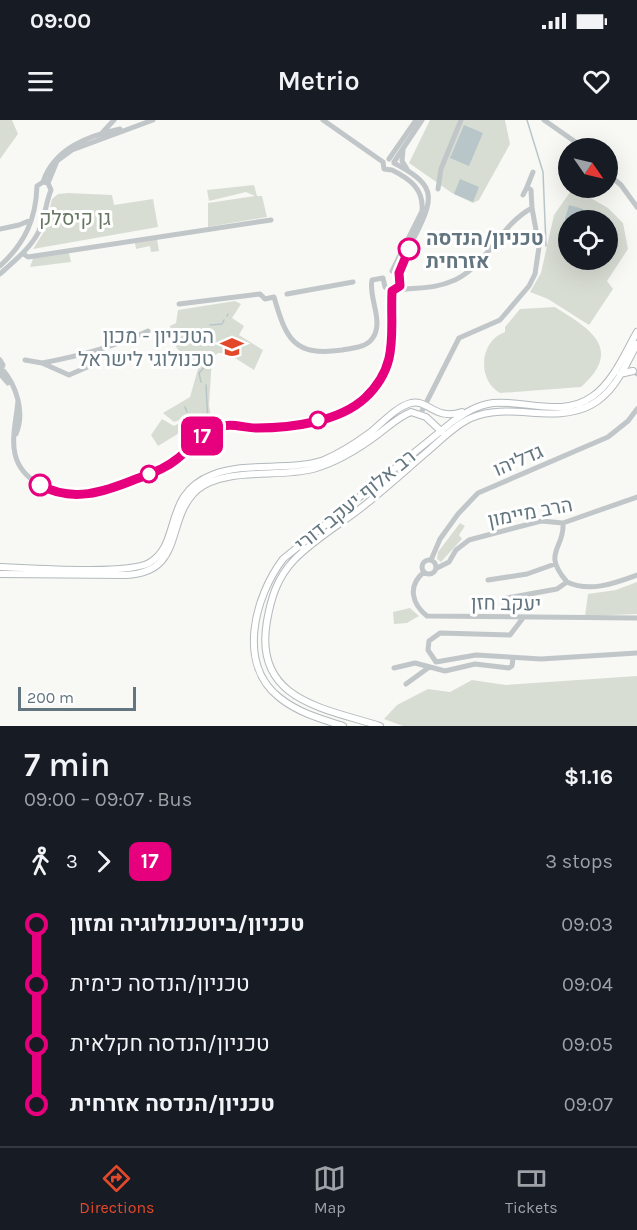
<!DOCTYPE html>
<html lang="en">
<head>
<meta charset="utf-8">
<style>
  :root { --surface:#171b24; --page:#242831; --text:#f1f3f6; --muted:#9ea1a6; --line:#363941; --accent:#e3482a }
  body { margin:0; font-family:Karla,Heebo,sans-serif; background:var(--page); color:var(--text); height:100vh; display:flex; flex-direction:column; font-size:22px; white-space:nowrap }
  * { box-sizing:border-box; margin:0 }
  p { font-size:20px; color:var(--muted) }
  .icon { flex:none; width:33px; height:33px; fill:none; stroke:currentColor; stroke-width:2; stroke-linecap:round; stroke-linejoin:round }
  .map { position:relative; height:606px; overflow:hidden }
  .side { display:flex; flex-direction:column; background:var(--surface); flex:1 }
  .side>* { flex:none }
  .badge { padding:0 12px; border-radius:9px; font-size:21px; line-height:39px }
  .needle { width:39px; rotate:124deg }
  .tools { position:absolute; left:558px; top:18px; display:grid; gap:12px }
  .tools a { display:grid; place-items:center; width:60px; height:60px; border-radius:50%; background:var(--surface); box-shadow:0 6px 24px #0002; font-size:30px }
  .scale { position:absolute; left:18px; bottom:15px; width:118px; box-sizing:border-box; padding-left:6px; border:3px solid #637680; border-top:0; font-size:16px; line-height:21px; white-space:nowrap; color:#637680; -webkit-text-stroke:4px #fff; paint-order:stroke }
  .map>.badge { position:absolute; translate:-50% -50%; box-shadow:0 0 0 3px #fff }
  .legs { display:flex; align-items:center; gap:9px; height:66px; padding:0 24px; font-size:20px }
  .legs p { margin-inline-start:auto }
  .overview { display:flex; align-items:center; justify-content:space-between; height:102px; padding:0 24px }
  h1 { font-size:33px; font-weight:600; line-height:45px }
  ul { padding:0 24px; list-style:none }
  li { display:flex; align-items:center; gap:21px; height:60px; font-size:22px }
  li i { display:grid; place-items:center; width:9px; height:100%; margin:0 8px; background:currentColor }
  li i::after { content:''; width:15px; height:15px; margin:-8px; border:4px solid; border-radius:50%; background:var(--surface) }
  li p { margin-inline-start:auto }
  li:first-child i { background:linear-gradient(#0000 50%,currentColor 0) }
  li:last-child i { background:linear-gradient(currentColor 50%,#0000 0) }
  .status { display:flex; justify-content:space-between; align-items:center; height:42px; padding:0 30px; background:var(--surface); direction:ltr }
  .status svg { height:16px; fill:currentColor }
  header { display:flex; justify-content:space-between; align-items:center; height:78px; padding:0 24px; background:var(--surface); font-size:27px; font-weight:600 }
  .menu { display:flex; justify-content:space-around; align-items:center; height:84px; border-top:2px solid var(--line); background:var(--surface); font-size:16px; color:var(--muted) }
  .menu a { display:grid; justify-items:center; gap:3px }
  .menu .active { color:var(--accent) }
  .map>svg:first-child { display:block }
  .green { fill:#d8ddd4; fill-rule:evenodd }
  .water { fill:#b8c6c9 }
  .lines { fill:none; stroke-linecap:round; stroke-linejoin:round }
  .stream { stroke:#b8c6c9; stroke-width:1.5 }
  .major-casing { stroke:#b3b9bc; stroke-width:8 }
  .minor { stroke:#c1c6c9; stroke-width:5 }
  .major { stroke:#fff; stroke-width:6 }
  .line-1-casing { stroke:#fff; stroke-width:14 }
  .line-1 { stroke:#e6007e; stroke-width:9 }
  .stop-1-dot { fill:#fff; stroke:#e6007e; stroke-width:3 }
  .labels { text-anchor:middle; stroke-width:6; stroke-linejoin:round; paint-order:stroke }
  .park-label { font-size:20px; fill:#677862; stroke:#fff }
  .stop-label { font-size:20px; font-weight:bold; fill:#637680; stroke:#fff; text-anchor:start }
  .poi-label { font-size:20px; fill:#637680; stroke:#fff; text-anchor:end }
  .street-label { font-size:20px; fill:#637680; stroke:#fff }
</style>
</head>
<body>
<div class="status"><b>09:00</b><svg viewBox="0 0 49 12"><path d="M0 12V9h3v3zM5 12V6h3v6zM10 12V3h3v9zM15 12V0h3v12zM26 1h20v11H26zM47 4h2v5h-2z"/></svg></div>
<header><svg class="icon" aria-label="menu" viewBox="0 0 24 24"><path d="M4 6h16M4 12h16M4 18h16"/></svg>Metrio<svg class="icon" aria-label="heart" viewBox="0 0 24 24"><path d="M12 20l-8-8c-3-5 5-10 8-4 3-6 11-1 8 4z"/></svg></header>
<div class="map">
<svg width="637" height="606" viewBox="0 0 637 606">
  <rect width="100%" height="100%" fill="#f8f8f5"/>
  <path class="green" d="M 0,0 L 12,0 L 18,14 L 0,39 Z
    M 430,0 L 505,0 L 510,24 L 479,80 L 473,83 L 452,73 L 409,43 Z
    M 254,65 L 257,76 L 262,76 L 267,97 L 208,107 L 208,83 L 255,76 L 246,72 L 209,81 L 207,70 Z
    M 573,68 L 608,88 L 623,103 L 628,129 L 607,161 L 613,169 L 589,205 L 548,179 L 530,172 L 541,153 L 554,95 ZM 568,100 L 608,100 L 608,140 L 568,140 Z
    M 68,73 L 112,75 L 114,85 L 153,79 L 158,107 L 33,129 L 45,110 L 52,79 L 58,74 Z
    M 157,119 L 159,131 L 151,132 L 150,126 L 136,129 L 135,123 Z
    M 68,129 L 71,142 L 30,147 L 34,136 Z
    M 235,181 L 241,184 L 232,198 L 244,206 L 239,215 L 263,230 L 254,250 L 227,233 L 218,233 L 212,238 L 209,285 L 212,303 L 200,312 L 184,298 L 174,302 L 163,293 L 190,277 L 200,242 C 178,232 175,232 170,206 L 176,203 L 178,190 Z
    M 555,187 C 588,208 625,228 581,267 L 500,273 C 477,260 479,221 505,212 L 505,207 L 520,189 Z
    M 162,299 L 174,306 L 181,302 L 189,307 L 158,326 L 151,315 Z
    M 460,403 L 465,406 L 459,415 L 462,419 L 441,442 L 437,439 L 438,432 Z
    M 637,462 L 637,494 L 585,496 L 588,474 L 616,470 Z
    M 410,488 L 419,496 L 407,503 L 394,504 L 393,492 Z
    M 637,556 L 637,606 L 403,606 L 384,599 L 397,585 L 428,569 L 450,572 L 472,560 L 506,565 Z"/>
  <path class="water" d="M 464,5 L 483,13 L 469,46 L 450,38 Z
    M 460,59 L 479,67 L 473,82 L 454,74 Z
    M 569,85 L 583,89 L 582,100 L 568,102 L 565,99 Z"/>
  <g class="lines">
    <path class="stream" d="M 527,0 L 543,52 L 546,126
      M 227,196 L 228,194
      M 210,205 L 222,204 L 224,200
      M 208,219 L 208,210
      M 201,262 L 199,253 L 208,243
      M 185,287 L 187,292
      M 190,301 L 191,301
      M 194,303 L 200,307 L 208,303 L 206,265
      M 212,317 L 215,320"/>
    <g class="major-casing">
      <path id="major" d="M 620,254 L 633,251
        M 0,447 C 28,448 128,455 149,443 C 182,425 162,374 212,355 C 247,341 288,352 324,340 C 341,333 356,323 371,312 C 382,303 396,287 411,283 C 428,279 435,301 462,292
        M 0,454 L 126,455 C 186,452 164,400 197,370 C 224,347 278,358 313,349 C 337,342 357,330 377,315 C 388,307 398,297 411,292 L 426,297 L 442,312
        M 343,606 C 321,599 299,593 280,578 C 236,544 255,476 283,439 L 452,302 C 465,293 477,285 493,283 C 526,280 563,298 593,276 C 613,262 625,233 637,212
        M 380,606 C 323,588 253,580 267,501 C 271,478 277,458 294,440 C 315,418 343,403 366,384 C 387,367 407,349 428,331 C 441,320 455,305 471,298 C 509,281 553,305 591,285 C 615,272 625,246 637,224"/>
    </g>
    <path class="minor" d="M 323,0 L 383,42
      M 544,0 L 584,28
      M 101,14 L 114,0
      M 403,30 L 402,41 L 407,49
      M 389,39 L 416,0
      M 383,42 L 384,49 L 392,50
      M 394,42 L 422,0
      M 394,43 C 434,64 436,75 416,114 C 409,126 405,140 399,153
      M 608,54 L 621,65 L 637,87
      M 43,62 C 54,29 87,16 120,9
      M 48,63 L 57,41 L 72,30 L 153,0
      M 527,67 L 533,52
      M 438,69 L 441,49 L 461,0
      M 523,75 L 527,67 L 531,70 L 532,88
      M 0,109 L 19,105 L 31,100
      M 25,135 L 28,137 L 271,100
      M 0,146 C 25,123 36,99 37,66 L 43,62 L 48,63 L 51,70 C 46,82 45,97 39,111 C 31,128 14,141 0,154
      M 392,151 L 422,91 C 424,69 410,59 392,50
      M 383,158 L 385,167 L 392,171
      M 398,169 L 399,153
      M 392,171 C 416,166 430,171 455,160 C 488,144 501,104 532,88 L 539,127 L 535,154 L 529,166 L 500,200 L 459,218 L 421,293
      M 287,174 L 353,162
      M 179,184 L 260,174 L 265,179 L 274,177 C 286,219 294,237 342,230 C 352,228 365,228 372,219 C 385,202 368,178 372,160 L 383,158
      M 0,240 L 3,245 L 1,250
      M 25,240 L 42,243 L 69,255 L 92,245 L 88,234
      M 42,243 C 80,236 114,227 148,211
      M 623,245 L 637,254
      M 2,249 C 17,266 25,293 16,314
      M 0,254 L 8,263
      M 18,280 C 17,297 11,317 15,334 C 18,348 28,358 40,365 C 72,383 103,373 135,359 C 145,355 156,353 165,348 C 184,338 194,317 214,308 C 230,301 250,308 268,307 C 323,304 386,285 393,221 C 395,205 392,188 392,171
      M 563,403 C 565,429 541,432 567,462
      M422 447a7 7 0 1 1 14 0a7 7 0 1 1-14 0Z
      M 431,440 L 440,419 L 458,394 L 478,373 L 608,317 L 628,301 L 637,289
      M 437,448 L 449,442 L 456,430 L 469,420 L 541,401 L 563,403 L 637,377
      M 424,452 C 407,466 412,484 427,496 L 637,498
      M 488,460 L 527,454 L 555,444
      M 502,479 L 557,469 L 567,462 C 590,473 615,463 637,455
      M 523,498 L 510,515 L 440,513 L 429,521 L 428,530 L 436,542 L 476,535 L 541,539 L 637,533
      M 394,548 L 415,543 L 445,551 L 475,544 L 509,548 L 512,546 L 513,538
      M 406,564 L 428,548"/>
    <use href="#major" class="major"/>
  </g>
  <g class="lines">
    <g class="line-1-casing">
      <path id="line-1" d="M 40,365 C 73,383 104,372 136,359 C 151,353 165,349 177,339 C 190,329 200,314 216,308 C 230,302 243,308 257,308 C 291,308 339,302 365,278 C 400,245 390,213 392,171 L 400,166 L 399,153 L 409,129"/>
    </g>
    <use href="#line-1" class="line-1"/>
  </g>
  <defs>
    <g id="university-bare" transform="scale(1.8)"><path d="M0-5L7-2L0 1L-7-2ZM-4 1L0 2.5L4 1V4Q0 6-4 4Z" fill="#e3482a" stroke="#fff" stroke-width="2.5" paint-order="stroke"/></g>
  </defs>
  <g fill-rule="evenodd">
    <use href="#university-bare" x="232" y="227"/>
  </g>
  <g class="stop-1-dot">
    <circle cx="409" cy="129" r="10"/>
    <circle cx="318" cy="300" r="8"/>
    <circle cx="149" cy="354" r="8"/>
    <circle cx="40" cy="365" r="10"/>
  </g>
  <g class="labels">
    <g class="park-label">
      <text x="75" y="105">גן קיסלק</text>
    </g>
    <g class="stop-label">
      <text x="426" y="125">טכניון/הנדסה<tspan x="426" dy="23">אזרחית</tspan></text>
    </g>
    <g class="poi-label">
      <text x="214" y="223">הטכניון - מכון<tspan x="214" dy="23">טכנולוגי לישראל</tspan></text>
    </g>
    <g class="street-label">
      <text transform="translate(518 340) rotate(-23)" y="7">גדליהו</text>
      <text transform="translate(355 380) rotate(-39)" y="7">רב אלוף יעקב דורי</text>
      <text transform="translate(530 392) rotate(-11)" y="7">הרב מיימון</text>
      <text transform="translate(506 483) rotate(1)" y="7">יעקב חזן</text>
    </g>
  </g>
</svg>
<div class="tools">
<a><svg class="needle" viewBox="-14 -14 28 28"><path d="M0-13l5 13h-10z" fill="#e53935"/><path d="M0 13l5-13h-10z" fill="#9ea1a6"/></svg></a>
<a><svg class="icon" aria-label="locate" viewBox="0 0 24 24"><circle cx="12" cy="12" r="6"/><path d="M12 2v4M12 18v4M2 12h4M18 12h4"/></svg></a>
</div>
<div class="scale">200 m</div>
<b class="badge" style="left:202px;top:316px;background:#e6007e;color:#fff">17</b>
</div>
<section class="side">
<div class="overview"><div><h1>7 min</h1><p>09:00 – 09:07 · Bus</p></div><b>$1.16</b></div>
<div class="legs"><svg class="icon" aria-label="walk" viewBox="0 0 24 24"><circle cx="13" cy="4" r="2"/><path d="M13 8l-2 6 4 7M11 14l-3 7M7 12l3-4h3l4 4"/></svg>3<svg class="icon" aria-label="forward" viewBox="0 0 24 24"><path d="M9 5l7 7-7 7"/></svg><b class="badge" style="background:#e6007e;color:#fff">17</b><p>3 stops</p></div>
<ul>
<li><i style="color:#e6007e"></i><b>טכניון/ביוטכנולוגיה ומזון</b><p>09:03</p></li>
<li><i style="color:#e6007e"></i><span>טכניון/הנדסה כימית</span><p>09:04</p></li>
<li><i style="color:#e6007e"></i><span>טכניון/הנדסה חקלאית</span><p>09:05</p></li>
<li><i style="color:#e6007e"></i><b>טכניון/הנדסה אזרחית</b><p>09:07</p></li>
</ul>
</section>
<nav class="menu">
<a class="active"><svg class="icon" aria-label="directions" viewBox="0 0 24 24"><path d="M12 3l9 9-9 9-9-9zM9 14v-3h6M13 9l2 2-2 2"/></svg>Directions</a>
<a><svg class="icon" aria-label="map" viewBox="0 0 24 24"><path d="M3 6l6-2 6 2 6-2v14l-6 2-6-2-6 2zM9 4v14M15 6v14"/></svg>Map</a>
<a><svg class="icon" aria-label="tickets" viewBox="0 0 24 24"><path d="M3 7h18v10H3zM15 7v10"/></svg>Tickets</a>
</nav>
</body>
</html>
